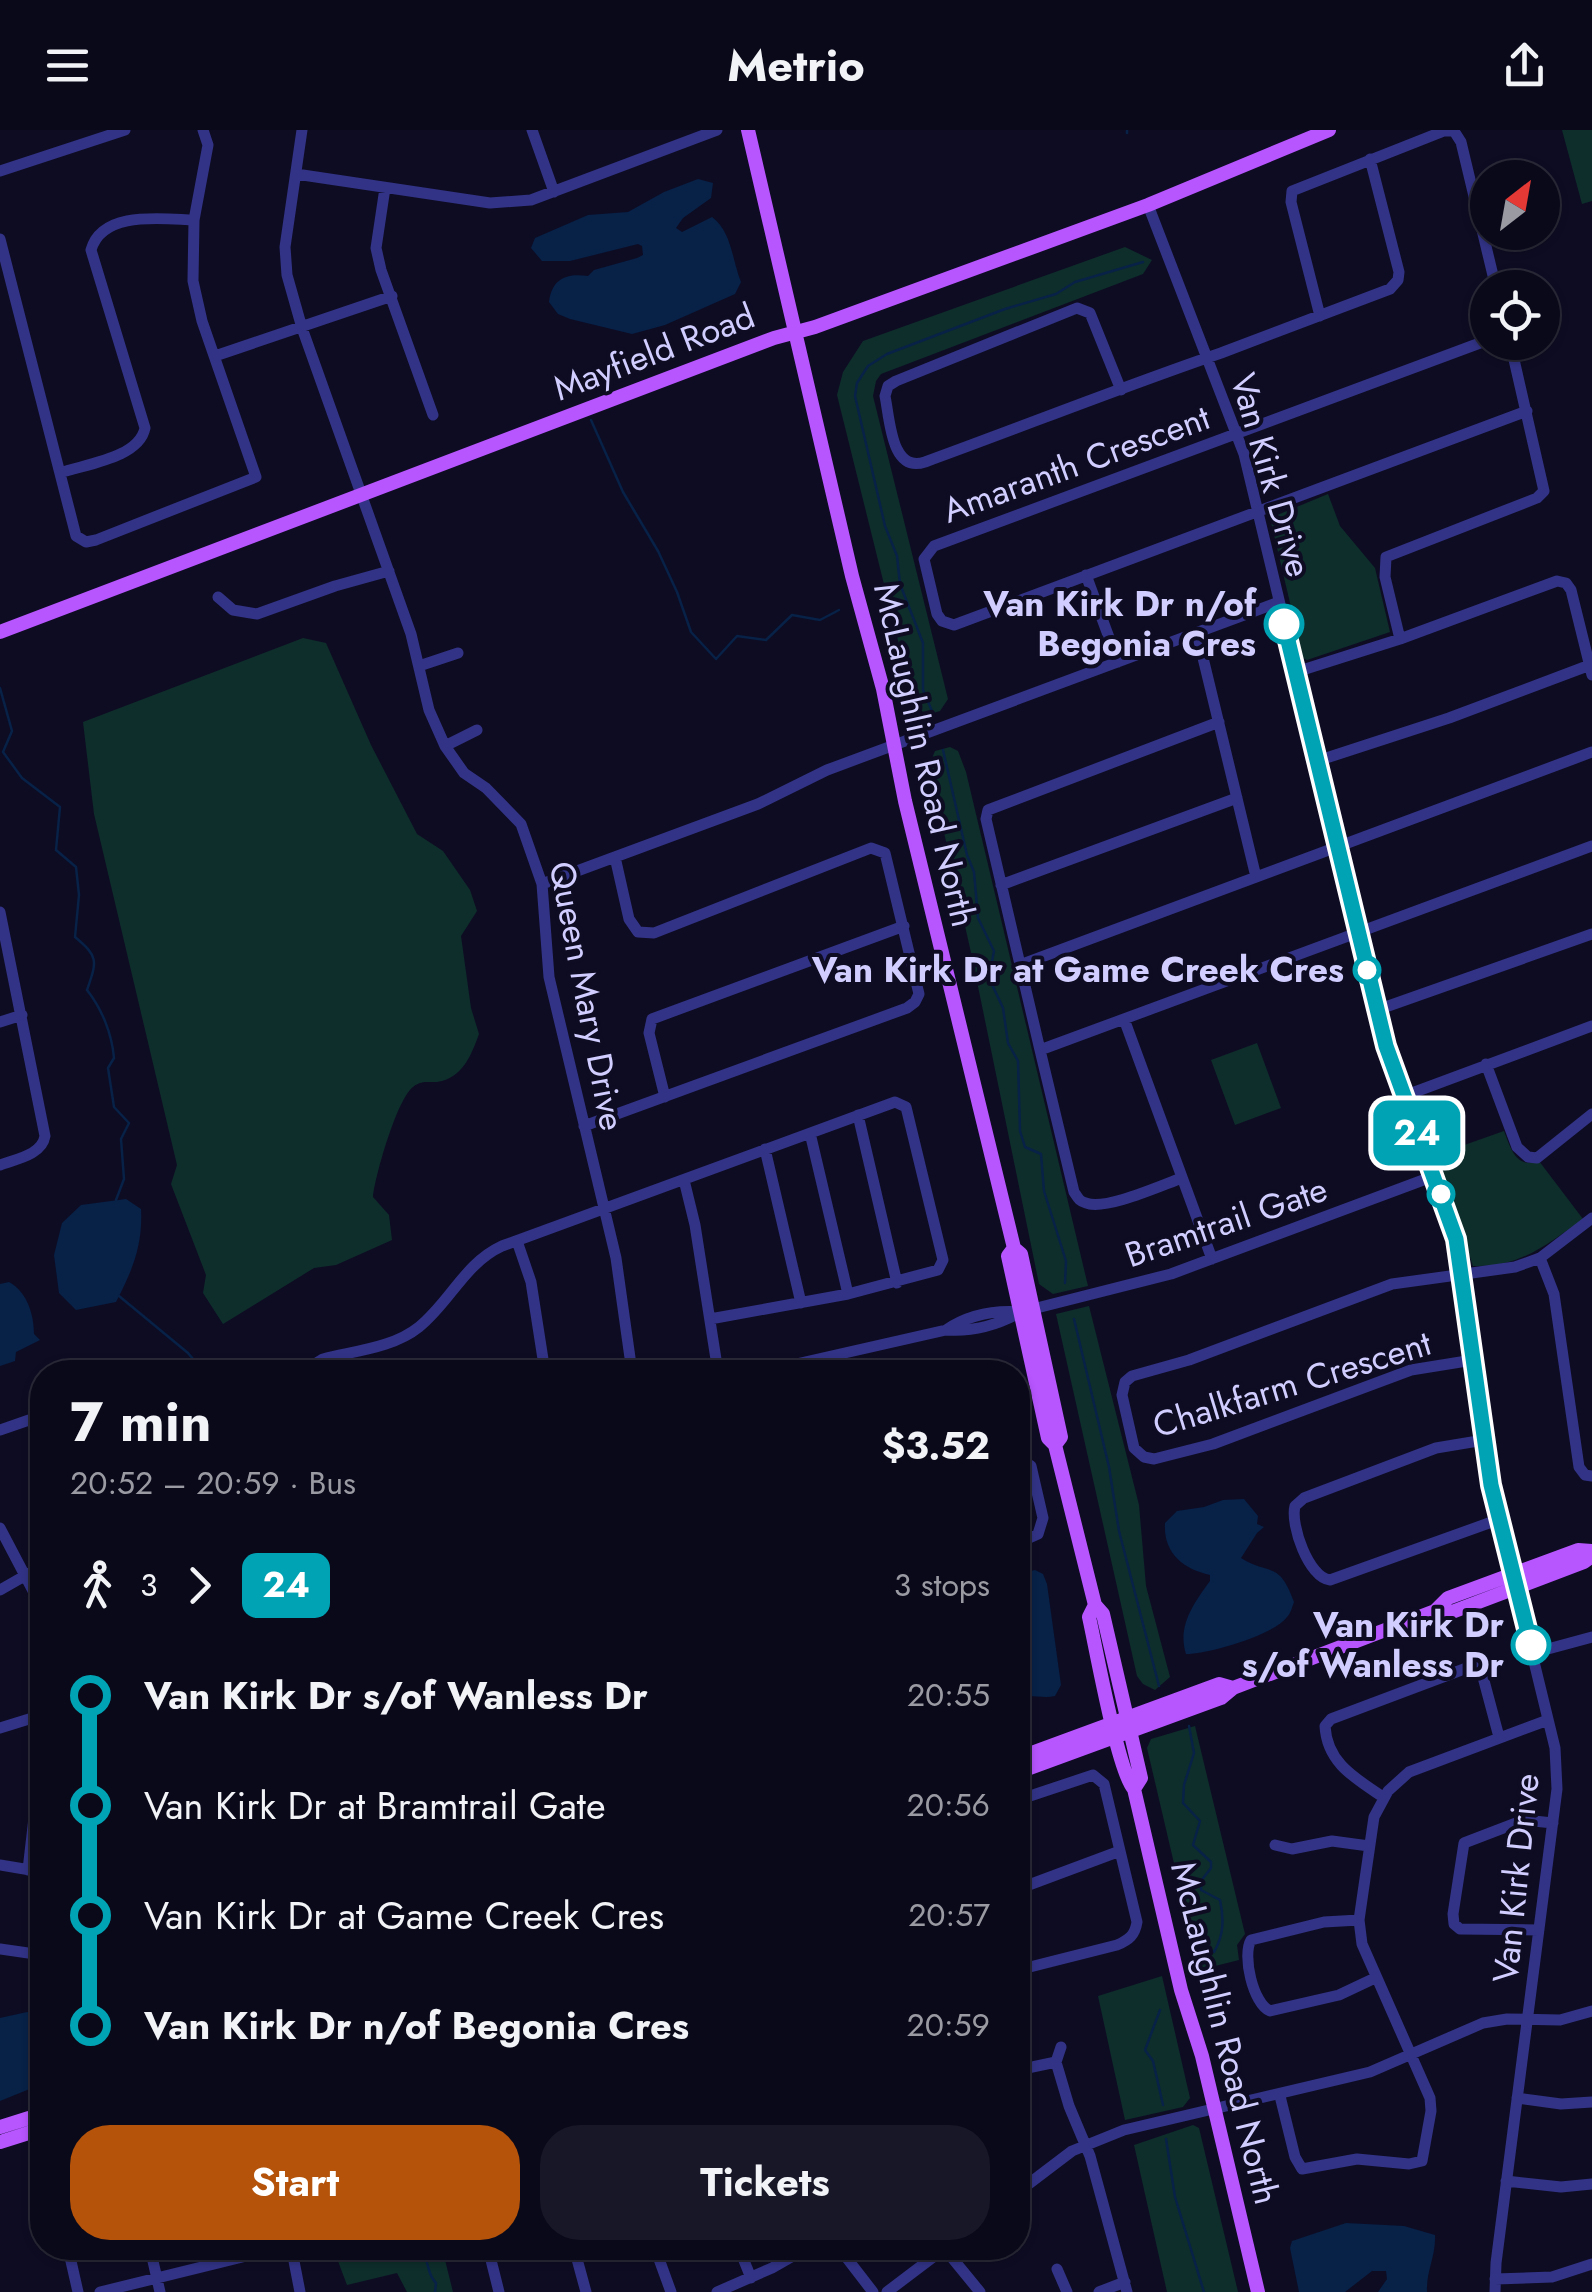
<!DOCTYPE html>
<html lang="en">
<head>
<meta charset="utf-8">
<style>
  :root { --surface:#0a091a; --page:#181727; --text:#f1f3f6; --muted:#999aa2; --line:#2a2a39; --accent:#b45309 }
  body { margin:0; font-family:Jost,sans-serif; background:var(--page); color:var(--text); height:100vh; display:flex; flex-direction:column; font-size:38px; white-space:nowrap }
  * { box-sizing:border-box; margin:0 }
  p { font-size:32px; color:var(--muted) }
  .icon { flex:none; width:55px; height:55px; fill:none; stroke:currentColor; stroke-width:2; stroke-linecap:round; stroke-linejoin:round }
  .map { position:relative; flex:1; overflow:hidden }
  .drawer { position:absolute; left:30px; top:1230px; width:1000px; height:900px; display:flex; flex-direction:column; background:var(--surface); border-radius:40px; box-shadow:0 2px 8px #0004,0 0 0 2px var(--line) }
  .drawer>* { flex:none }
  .badge { padding:0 20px; border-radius:15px; font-size:35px; line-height:65px }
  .needle { width:65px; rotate:31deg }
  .tools { position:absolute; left:1470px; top:30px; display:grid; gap:20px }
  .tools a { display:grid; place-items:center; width:90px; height:90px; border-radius:50%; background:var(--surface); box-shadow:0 2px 8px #0004,0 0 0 2px var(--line); font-size:50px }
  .map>.badge { position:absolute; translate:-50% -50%; box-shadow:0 0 0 5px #fff }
  .legs { display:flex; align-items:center; gap:15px; height:110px; padding:0 40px; font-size:32px }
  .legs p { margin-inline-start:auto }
  .summary { display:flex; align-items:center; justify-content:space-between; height:170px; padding:0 40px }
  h1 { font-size:55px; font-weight:700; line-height:75px }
  .cta { display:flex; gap:20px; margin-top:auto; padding:20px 40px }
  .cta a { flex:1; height:115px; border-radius:40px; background:var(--accent); color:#fff; font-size:40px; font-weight:700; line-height:115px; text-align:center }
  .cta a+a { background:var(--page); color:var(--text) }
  ul { padding:0 40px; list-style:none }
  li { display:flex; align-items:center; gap:35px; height:110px; font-size:38px }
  li i { display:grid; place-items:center; width:15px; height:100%; margin:0 12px; background:currentColor }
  li i::after { content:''; width:25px; height:25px; margin:-12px; border:8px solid; border-radius:50%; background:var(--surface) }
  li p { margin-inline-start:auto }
  li:first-child i { background:linear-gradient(#0000 50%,currentColor 0) }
  li:last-child i { background:linear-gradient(currentColor 50%,#0000 0) }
  header { display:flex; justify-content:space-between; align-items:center; height:130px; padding:0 40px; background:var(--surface); font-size:45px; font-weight:700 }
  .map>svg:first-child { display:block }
  .green { fill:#0e2e2b }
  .water { fill:#072147 }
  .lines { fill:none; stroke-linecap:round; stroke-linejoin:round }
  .stream { stroke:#072147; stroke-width:2.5 }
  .minor { stroke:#323386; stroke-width:11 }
  .major { stroke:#b755ff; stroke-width:14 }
  .line-1-casing { stroke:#fff; stroke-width:22 }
  .line-1 { stroke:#00a3b4; stroke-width:15 }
  .stop-1-dot { fill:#fff; stroke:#00a3b4; stroke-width:5 }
  .labels { text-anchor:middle; stroke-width:8; stroke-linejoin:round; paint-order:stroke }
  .street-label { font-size:35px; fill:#d1ceff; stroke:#0e0c23 }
  .stop-label { font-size:35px; font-weight:bold; fill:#d1ceff; stroke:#0e0c23; text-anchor:end }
</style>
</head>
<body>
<header><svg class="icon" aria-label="menu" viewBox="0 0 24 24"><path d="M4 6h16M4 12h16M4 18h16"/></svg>Metrio<svg class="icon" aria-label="share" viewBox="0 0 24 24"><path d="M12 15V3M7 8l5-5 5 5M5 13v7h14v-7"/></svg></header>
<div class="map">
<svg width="1592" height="2162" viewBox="0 0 1592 2162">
  <rect width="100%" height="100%" fill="#0e0c23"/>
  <path class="green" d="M 1562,0 L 1592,0 L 1592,71 L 1582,74 Z
    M 1125,117 L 1152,130 L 1143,144 L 881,244 L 876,251 L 873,266 L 948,569 L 940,581 L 927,585 L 914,575 L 837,265 L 843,242 L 863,211 Z
    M 1328,364 L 1340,396 L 1375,438 L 1390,502 L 1307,530 L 1303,528 L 1270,388 Z
    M 303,508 L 326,513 L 371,615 L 417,704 L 443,721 L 470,760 L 477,781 L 461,806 L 471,878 L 479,904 C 472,923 464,945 442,951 C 431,954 423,949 413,957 C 397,969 375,1046 373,1067 L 389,1085 L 392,1110 L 336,1135 L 314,1138 L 223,1194 L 203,1163 L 206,1145 L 171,1054 L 177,1035 L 94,684 L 83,592 Z
    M 950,617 L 958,621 L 966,642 L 1088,1156 L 1053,1164 L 1039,1154 L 972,827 L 929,636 L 935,621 Z
    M 1257,913 L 1281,978 L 1235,995 L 1211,930 Z
    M 1504,1001 C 1511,1019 1516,1039 1539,1031 L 1583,1089 C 1548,1114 1519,1138 1473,1136 L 1436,1025 Z
    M 1089,1176 L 1139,1375 L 1146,1456 L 1170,1547 L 1155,1560 L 1143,1554 L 1137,1546 L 1056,1184 Z
    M 1195,1596 L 1245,1804 L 1237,1815 L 1239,1830 L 1199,1840 L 1147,1618 L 1151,1609 Z
    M 1162,1846 L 1190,1968 L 1183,1977 L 1125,1990 L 1098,1866 Z
    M 1193,1995 L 1199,1998 L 1238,2162 L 1167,2162 L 1134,2015 Z
    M 333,2118 L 442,2118 L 453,2162 L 407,2162 L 397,2143 L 347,2155 Z"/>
  <path class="water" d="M 698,49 L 713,53 L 711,68 L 683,88 L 676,98 L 682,102 L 712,87 C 732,102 732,130 741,152 L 735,164 L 665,195 L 632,204 L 570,189 L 558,184 L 549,172 C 552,148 567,143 588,146 L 594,140 L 637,128 L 643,125 L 642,116 L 638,114 L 570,131 L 542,131 L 531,118 L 535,108 L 588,85 L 628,82 L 664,62 Z
    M 126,1069 L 141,1079 C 143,1116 132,1141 116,1172 L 76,1180 L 59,1163 L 54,1125 L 62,1093 L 81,1075 Z
    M 9,1152 C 27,1162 34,1184 34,1204 L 40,1210 L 16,1222 L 15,1231 L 0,1236 L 0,1154 Z
    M 1244,1369 L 1258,1386 L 1257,1394 L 1264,1397 L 1257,1403 L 1241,1428 C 1270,1446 1279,1430 1294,1472 C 1292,1477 1291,1483 1287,1487 C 1274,1505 1208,1524 1186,1524 C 1177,1496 1194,1473 1210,1451 L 1210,1445 C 1183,1439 1163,1423 1165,1393 L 1177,1381 L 1204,1377 L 1223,1370 Z
    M 1035,1440 L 1043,1444 L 1047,1454 L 1061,1555 L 1055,1566 C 1043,1569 1032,1564 1018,1567 L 1018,1444 Z
    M 27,1882 L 42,1884 L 42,1954 L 0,1971 L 0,1888 Z
    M 1346,2093 L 1404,2096 L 1435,2105 C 1436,2127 1426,2141 1427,2162 L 1378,2162 L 1387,2149 L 1386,2141 L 1372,2141 L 1345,2162 L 1299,2162 L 1290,2118 L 1292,2111 Z"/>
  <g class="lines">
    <path class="stream" d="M 1127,0 L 1127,3
      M 591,290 L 623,362 L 658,421 L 677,462 L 691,502 L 716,529 L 737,506 L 766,510 L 792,485 L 820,490 L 839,480
      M 0,558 L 12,601 L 3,622 L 22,648 L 60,677 L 56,720 L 76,737 L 79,765 L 75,807 C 99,827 97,831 87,860 C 102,879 112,904 114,928 L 108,938 L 114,977 L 129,993 L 121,1009 L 124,1049 L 116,1070
      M 932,581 L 923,560 L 923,513 L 900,454 L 897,426 L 885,396 L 855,266 L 857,253 L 868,236 L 887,224 L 1005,179 L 1056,164 L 1075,152 L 1143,132
      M 943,620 L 967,725 L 974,742 L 978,788 L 994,821 L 989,848 L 1003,878 L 1008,913 L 1018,931 L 1020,1001 L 1025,1017 L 1041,1024 L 1044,1061 L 1066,1131 L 1065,1153
      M 119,1166 L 188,1223 L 198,1235
      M 1074,1189 L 1109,1337 L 1119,1401 L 1159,1556
      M 203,1242 L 204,1242
      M 1189,1596 L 1194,1623 L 1184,1655 L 1183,1673 L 1200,1691 L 1193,1715 L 1211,1732 L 1211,1738 L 1201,1751 L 1201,1760 L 1220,1770 C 1224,1789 1224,1805 1214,1822 L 1199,1815
      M 1160,1880 L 1145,1920 L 1153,1931 L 1163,1975
      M 1166,2009 L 1175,2067 L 1204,2162
      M 424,2118 L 422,2123 C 430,2132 426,2143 436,2153 L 435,2162"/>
    <path class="minor" d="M 302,0 L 285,117 L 287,145 L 302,198 L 411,504 L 429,580 L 445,616 L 464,643 L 486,658 L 521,694 L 542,754 L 549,847 L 616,1128 L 632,1242
      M 532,0 L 554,62
      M 0,41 L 125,0
      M 296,44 L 490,73 L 531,70 L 717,0
      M 385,58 L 376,118 L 381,140 L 433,285
      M 1148,75 L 1244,324 L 1386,916 L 1456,1109 L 1491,1355 L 1555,1618 L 1557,1659 L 1496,2133 L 1495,2162
      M 0,109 L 76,406 L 86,412 L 96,410 L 256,347 L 202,191 L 193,151 L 194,90 L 208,15 L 203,0
      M 1320,186 L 1291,72 L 1292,61 L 1444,1 L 1454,1 L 1461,12 L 1496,158
      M 1488,210 L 934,416 L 924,429 L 937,484 L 942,491 L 954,495 L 1527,281
      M 215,226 L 392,166
      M 1121,260 L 1090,183 L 1077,178 L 896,251 L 888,256 L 885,266 C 890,290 891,343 925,332 C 1024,296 1122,257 1221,223 L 1390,159 L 1398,150 L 1399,142 L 1370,29
      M 60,343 C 86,334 139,328 145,298 L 91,120 C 102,80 162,89 194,90
      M 1086,445 L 1118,532
      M 218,467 L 233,480 L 257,484 L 335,456 L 389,441
      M 1197,503 L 1256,747
      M 1400,509 L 1385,447 L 1386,427 L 1537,368 L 1544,361 L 1510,212
      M 419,536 L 458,523
      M 1296,542 L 1400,509 L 1557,451 L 1566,453 L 1571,460 L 1592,545
      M 445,616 L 477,600
      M 1317,631 L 1449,588 L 1590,535
      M 542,754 L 758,674 L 827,640 L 1279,472
      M 1001,755 L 1237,668
      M 0,782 L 45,1006 C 42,1025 16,1029 0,1035
      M 1020,835 L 1592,622
      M 1377,880 L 1592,804
      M 1124,889 L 1212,1129
      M 0,892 L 22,885
      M 1040,920 L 986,689 L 988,680 L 1219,592
      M 1486,934 L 1517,1017 L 1528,1027 L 1537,1028 L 1592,984
      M 1404,966 L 1592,896
      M 665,967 L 649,903 L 652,889 L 904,796
      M 858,985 L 897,1153
      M 584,996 L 907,878 L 915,872 L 919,864 L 885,723 L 871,718 L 654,803 L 638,802 L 629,789 L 615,727
      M 810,1003 L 848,1164
      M 765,1019 L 801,1173
      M 1182,1048 C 1162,1055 1105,1081 1086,1073 C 1079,1071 1078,1068 1074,1062 L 1040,920 L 1592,716
      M 684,1050 L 695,1095 L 718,1242
      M 517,1111 L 531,1152 L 545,1242
      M 1540,1128 L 1554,1164 L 1579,1337 L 1585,1345 L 1592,1346
      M 946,1200 C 968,1185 995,1180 1021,1182
      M 1473,1230 L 1411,1240 L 1213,1314 L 1154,1329 L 1144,1327 L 1134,1318 L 1122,1265 L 1125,1252 L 1132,1246 L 1189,1230 L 1392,1154 L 1515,1137 L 1540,1128 L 1592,1088
      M 312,1242 L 315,1234 L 323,1229 C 354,1221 393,1218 419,1197 C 450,1172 465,1133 502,1116 L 895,972 L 906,977 L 943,1130 L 938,1140 L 848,1164 L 710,1189
      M 761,1242 L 946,1200 C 973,1202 998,1195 1021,1182 L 1171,1144 L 1434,1046
      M 0,1300 L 29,1290 L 38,1294 L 42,1301
      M 1484,1310 L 1436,1318 L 1304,1368 L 1295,1376 C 1290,1395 1309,1448 1330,1450 L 1500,1389
      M 1018,1328 L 1031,1336 L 1043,1388 L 1038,1404 L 1018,1413
      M 0,1398 L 42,1478
      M 0,1460 L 42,1436
      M 1533,1523 L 1592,1507
      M 0,1598 L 42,1585
      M 1383,1667 C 1355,1648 1327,1633 1325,1596 L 1331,1589 L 1472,1536 L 1478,1539 L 1483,1547 L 1499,1607
      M 1018,1670 L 1093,1645 L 1104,1654 L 1137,1792 C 1135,1805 1129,1810 1117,1815 L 1018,1840
      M 1275,1715 L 1292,1719 L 1332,1711 L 1369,1716
      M 0,1735 L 42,1742
      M 28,1740 L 35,1679 L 42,1669
      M 1018,1759 L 1120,1721
      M 1359,1790 L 1324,1792 L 1251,1810 C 1242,1825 1253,1874 1270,1881 L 1339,1865 L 1375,1848
      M 1539,1800 L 1460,1799 L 1454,1794 L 1453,1784 L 1464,1713 L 1524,1690 L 1553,1693
      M 0,1819 L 42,1825
      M 1056,1932 L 1061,1917
      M 1018,1940 L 1056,1932 L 1069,1976 L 1090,2026 L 1127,2162
      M 1280,1966 L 1295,2027 L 1302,2039 L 1357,2029 L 1409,2034 L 1422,2031 L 1431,1981 L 1430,1968 L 1362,1814 L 1359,1790 L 1374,1687 L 1388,1661 L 1409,1642 L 1548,1590
      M 1517,1968 L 1561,1974 L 1592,1972
      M 1506,2051 L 1561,2057 L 1592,2054
      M 1018,2062 L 1072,2021 L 1124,2000 L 1370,1942 L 1483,1893 L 1507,1889 L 1560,1890 L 1592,1881
      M 68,2118 L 78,2162
      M 150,2118 L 160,2162
      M 488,2118 L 499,2162
      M 574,2118 L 586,2162
      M 655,2118 L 671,2162
      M 739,2118 L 751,2148
      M 839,2118 L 873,2162
      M 944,2118 L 980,2162
      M 1057,2139 L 1067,2162
      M 1495,2149 L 1552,2147 L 1592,2134
      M 100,2162 L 279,2118 L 293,2126 L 300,2162
      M 717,2162 L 772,2138 L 807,2118
      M 887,2162 L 945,2118
      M 1099,2162 L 1125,2152"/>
    <path class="major" d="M 748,0 L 852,446 L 883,559 L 905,671 L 1014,1118 L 1021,1124 L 1061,1307 L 1055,1315
      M 0,502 L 774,208 L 815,197 L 1148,75 L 1329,0
      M 1014,1118 L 1008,1126 L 1048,1308 L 1055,1315 L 1095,1475 L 1103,1484 L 1141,1648 L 1134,1659
      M 1095,1475 L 1089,1487 C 1096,1518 1118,1643 1134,1659 L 1181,1860 L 1202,1926 L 1258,2162
      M 1435,1481 L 1448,1468 L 1578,1420 L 1592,1421
      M 1018,1634 L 1030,1638 L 1221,1568 L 1233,1558 L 1435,1481 L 1452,1482 L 1584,1432 L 1592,1426
      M 1018,1634 L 1026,1625 L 1219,1554 L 1233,1558
      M 0,1997 L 29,1988 L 42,1987
      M 0,2012 L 38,2000 L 42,1994"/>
  </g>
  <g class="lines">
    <g class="line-1-casing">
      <path id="line-1" d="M 1284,494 L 1386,916 L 1456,1109 L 1491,1355 L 1531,1515"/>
    </g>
    <use href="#line-1" class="line-1"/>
  </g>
  <g class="stop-1-dot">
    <circle cx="1284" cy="494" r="18"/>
    <circle cx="1367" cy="840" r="12"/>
    <circle cx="1441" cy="1064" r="12"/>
    <circle cx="1531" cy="1515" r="18"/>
  </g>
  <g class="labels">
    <g class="street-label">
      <text transform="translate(654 222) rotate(-21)" y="12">Mayfield Road</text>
      <text transform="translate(1076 334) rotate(-20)" y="12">Amaranth Crescent</text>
      <text transform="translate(1271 345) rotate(74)" y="12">Van Kirk Drive</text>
      <text transform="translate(925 625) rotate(77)" y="12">McLaughlin Road North</text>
      <text transform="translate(587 866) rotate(79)" y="12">Queen Mary Drive</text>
      <text transform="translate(1226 1092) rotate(-19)" y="12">Bramtrail Gate</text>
      <text transform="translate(1292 1254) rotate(-17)" y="12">Chalkfarm Crescent</text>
      <text transform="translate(1516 1748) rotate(-84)" y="12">Van Kirk Drive</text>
      <text transform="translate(1225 1903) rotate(76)" y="12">McLaughlin Road North</text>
    </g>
    <g class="stop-label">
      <text x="1256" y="486">Van Kirk Dr n/of<tspan x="1256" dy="40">Begonia Cres</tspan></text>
      <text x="1344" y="852">Van Kirk Dr at Game Creek Cres</text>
      <text x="1504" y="1507">Van Kirk Dr<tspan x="1504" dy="40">s/of Wanless Dr</tspan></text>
    </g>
  </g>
</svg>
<div class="tools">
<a><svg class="needle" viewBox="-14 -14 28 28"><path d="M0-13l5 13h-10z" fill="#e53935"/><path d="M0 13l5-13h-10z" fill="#999aa2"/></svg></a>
<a><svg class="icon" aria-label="locate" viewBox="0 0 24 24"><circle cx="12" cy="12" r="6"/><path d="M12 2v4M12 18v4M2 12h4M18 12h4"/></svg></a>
</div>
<b class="badge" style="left:1417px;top:1003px;background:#00a3b4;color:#fff">24</b>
<section class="drawer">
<div class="summary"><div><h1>7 min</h1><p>20:52 – 20:59 · Bus</p></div><b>$3.52</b></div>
<div class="legs"><svg class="icon" aria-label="walk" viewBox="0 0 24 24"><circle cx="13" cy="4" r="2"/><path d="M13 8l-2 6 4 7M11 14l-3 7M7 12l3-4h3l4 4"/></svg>3<svg class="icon" aria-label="forward" viewBox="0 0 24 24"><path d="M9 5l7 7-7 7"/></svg><b class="badge" style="background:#00a3b4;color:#fff">24</b><p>3 stops</p></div>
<ul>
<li><i style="color:#00a3b4"></i><b>Van Kirk Dr s/of Wanless Dr</b><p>20:55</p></li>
<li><i style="color:#00a3b4"></i><span>Van Kirk Dr at Bramtrail Gate</span><p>20:56</p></li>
<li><i style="color:#00a3b4"></i><span>Van Kirk Dr at Game Creek Cres</span><p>20:57</p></li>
<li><i style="color:#00a3b4"></i><b>Van Kirk Dr n/of Begonia Cres</b><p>20:59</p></li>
</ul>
<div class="cta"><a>Start</a><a>Tickets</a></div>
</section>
</div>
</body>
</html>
